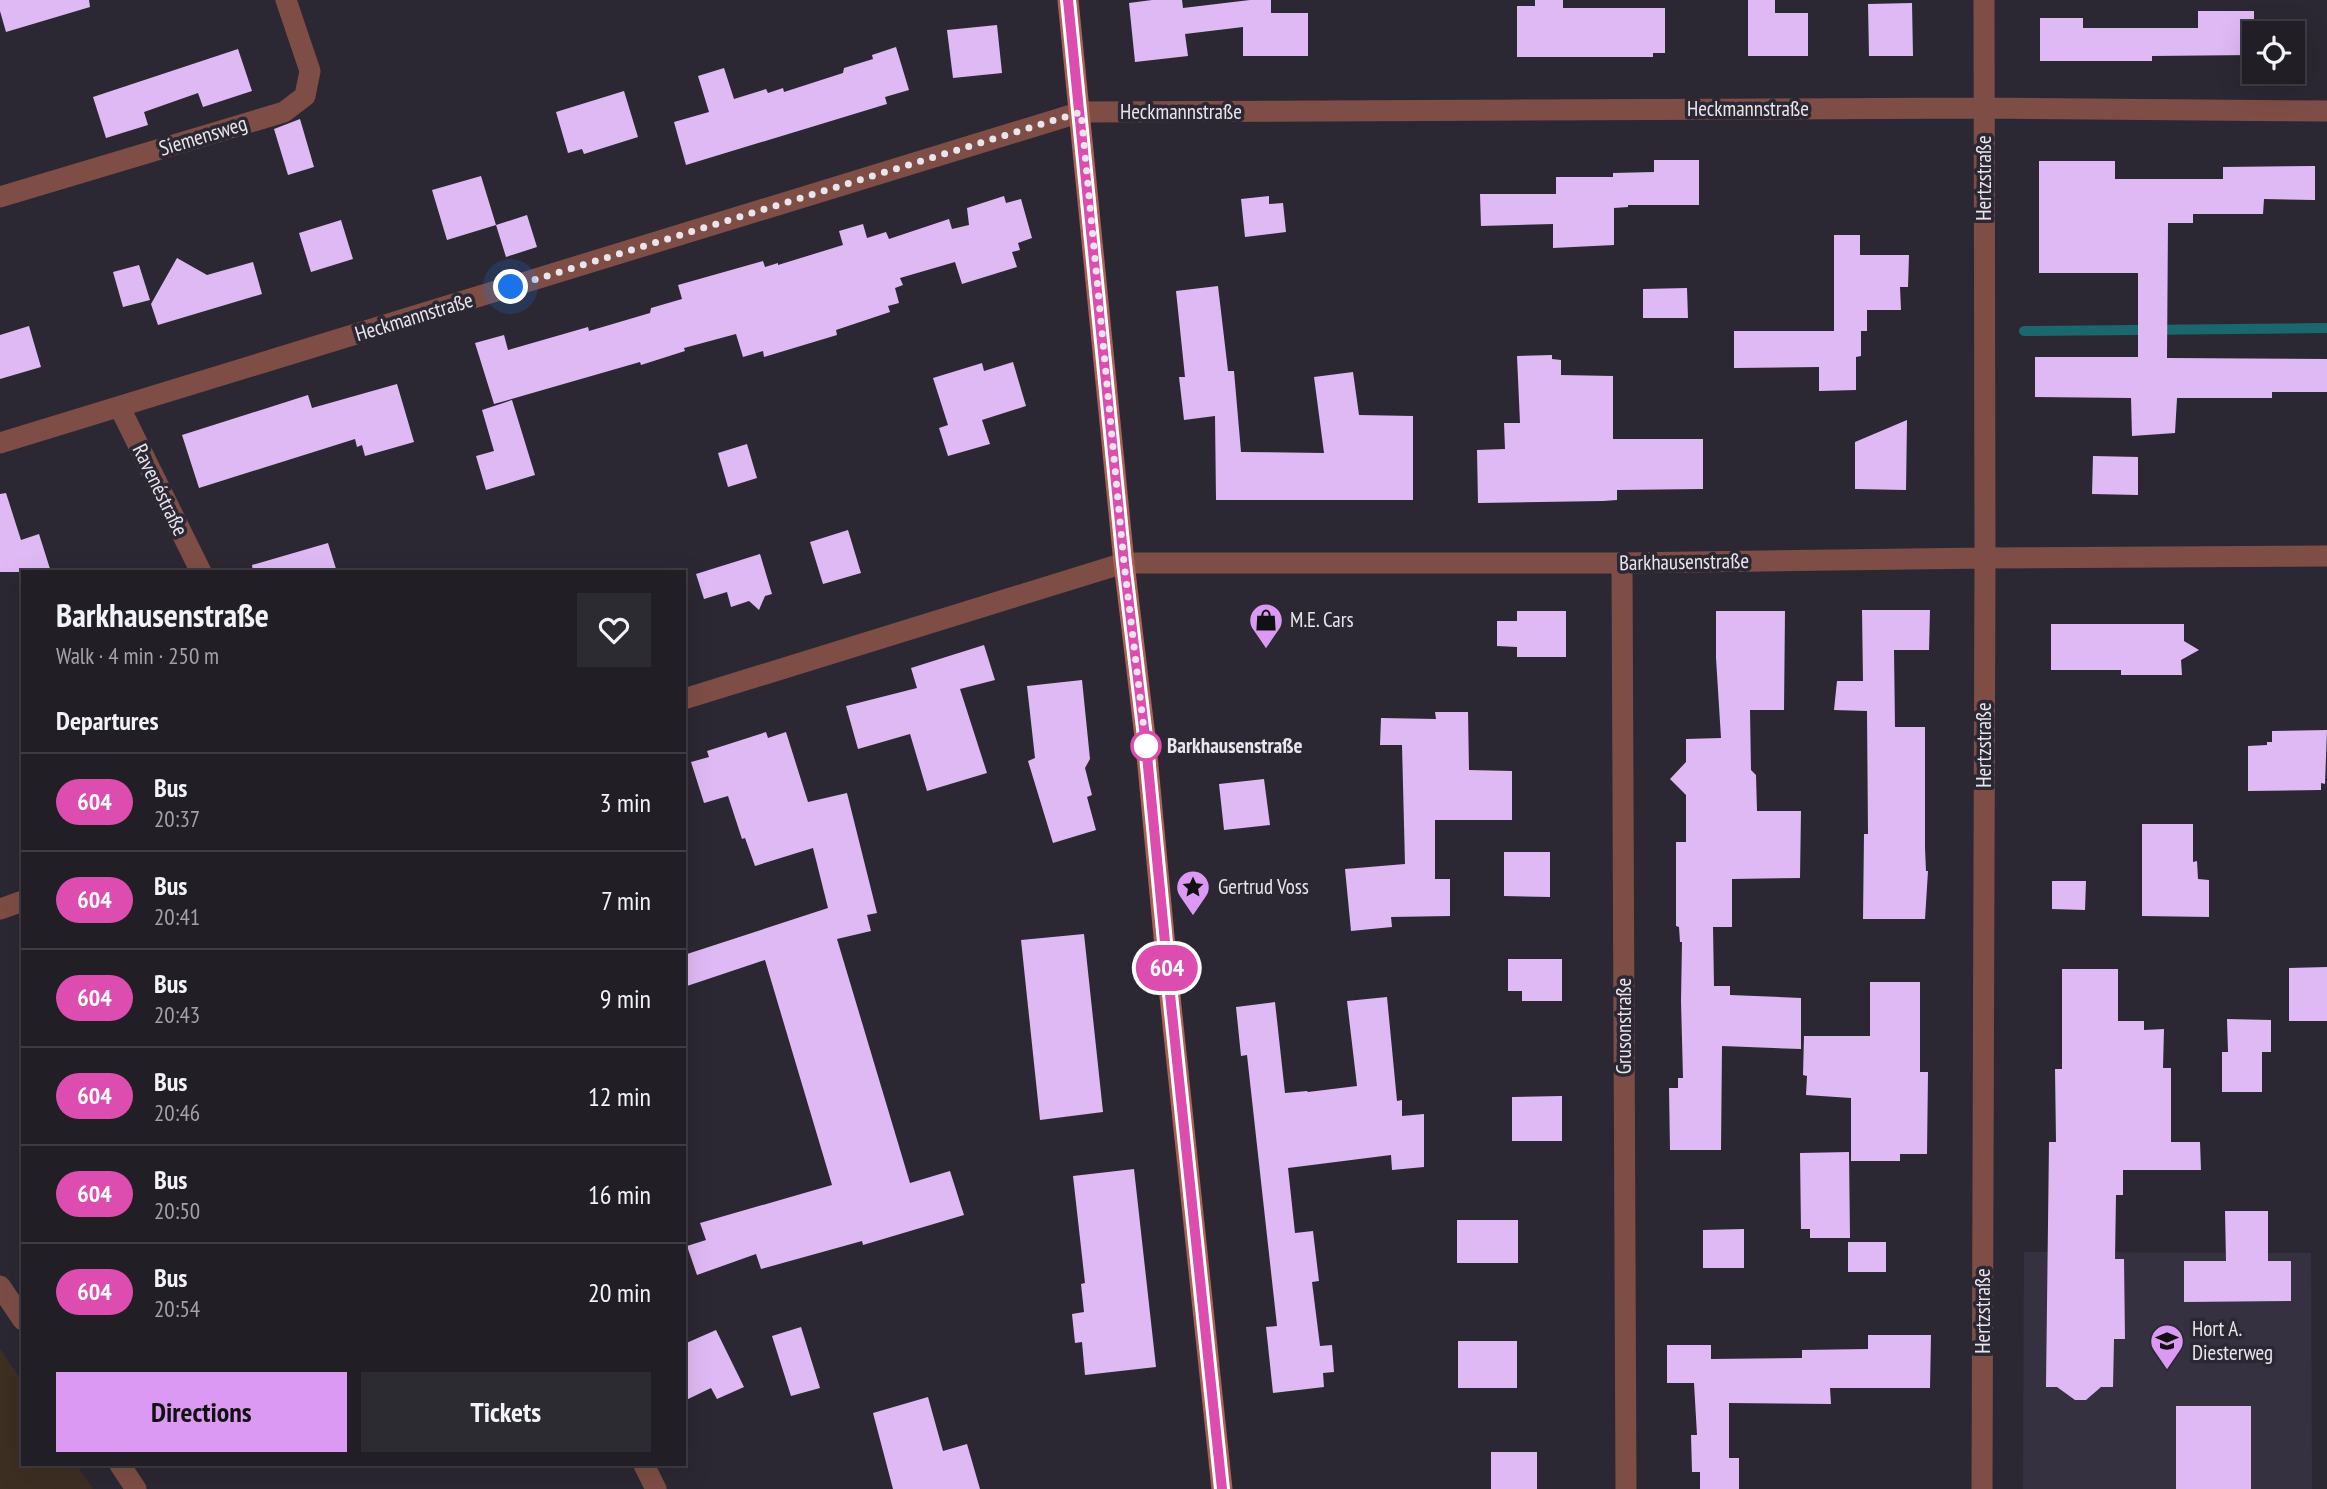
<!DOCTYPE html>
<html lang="en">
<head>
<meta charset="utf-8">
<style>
  :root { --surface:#211e26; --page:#2d2b32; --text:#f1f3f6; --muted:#a2a2a7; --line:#3e3c43; --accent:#dc99f4 }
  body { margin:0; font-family:"PT Sans Narrow",sans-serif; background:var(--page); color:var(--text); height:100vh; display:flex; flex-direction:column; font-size:26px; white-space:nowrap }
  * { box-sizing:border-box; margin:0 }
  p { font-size:23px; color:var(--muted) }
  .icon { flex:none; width:38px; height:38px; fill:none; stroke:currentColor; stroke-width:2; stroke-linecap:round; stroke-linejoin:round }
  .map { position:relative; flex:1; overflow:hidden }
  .details { position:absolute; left:21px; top:570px; width:665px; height:896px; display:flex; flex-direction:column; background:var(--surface); border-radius:0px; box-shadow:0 7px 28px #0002,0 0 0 2px var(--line) }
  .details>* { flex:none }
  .badge { padding:0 14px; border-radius:23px; font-size:24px; line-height:46px }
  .controls { position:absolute; left:2242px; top:21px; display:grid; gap:14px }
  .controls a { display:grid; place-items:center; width:63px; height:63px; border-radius:0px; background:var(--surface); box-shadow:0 7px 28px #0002,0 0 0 2px var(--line); font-size:35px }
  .you { position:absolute; width:35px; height:35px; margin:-18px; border:5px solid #fff; border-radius:50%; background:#1a73e8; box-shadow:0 0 0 10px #1a73e833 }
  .map>.badge { position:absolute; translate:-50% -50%; box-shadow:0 0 0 4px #fff }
  h2 { padding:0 35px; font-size:26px; line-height:63px }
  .round { display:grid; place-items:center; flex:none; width:74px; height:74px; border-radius:0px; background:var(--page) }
  .overview { display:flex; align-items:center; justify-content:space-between; height:119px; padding:0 35px }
  h1 { font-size:33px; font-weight:800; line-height:52px }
  .action { display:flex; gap:14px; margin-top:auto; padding:14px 35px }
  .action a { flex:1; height:80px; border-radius:0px; background:var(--accent); color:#111; font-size:28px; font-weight:800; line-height:80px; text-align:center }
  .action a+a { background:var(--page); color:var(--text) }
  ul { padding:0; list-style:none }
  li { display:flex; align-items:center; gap:21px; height:98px; padding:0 35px; border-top:2px solid var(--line) }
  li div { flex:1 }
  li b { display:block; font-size:26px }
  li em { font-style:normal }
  li .badge { min-width:77px; font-weight:700; text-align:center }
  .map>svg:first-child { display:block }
  .commercial { fill:#3d2f22 }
  .built { fill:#363141 }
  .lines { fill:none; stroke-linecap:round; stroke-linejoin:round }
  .stream { stroke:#1b676e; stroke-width:10 }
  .building { fill:#dfb9f4 }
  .street { stroke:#7e4e46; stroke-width:21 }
  .secondary { stroke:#ac6055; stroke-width:21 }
  .line-casing { stroke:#fff; stroke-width:16 }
  .line { stroke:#dd4daf; stroke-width:10 }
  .walk { stroke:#e8e5ec; stroke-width:7; stroke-dasharray:0 12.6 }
  .stop-dot { fill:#fff; stroke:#dd4daf; stroke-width:3.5 }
  .labels { text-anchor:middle; stroke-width:7; stroke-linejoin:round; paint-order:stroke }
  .street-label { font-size:21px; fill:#e8e5ec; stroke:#2c2833 }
  .poi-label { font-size:21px; fill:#e8e5ec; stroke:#2c2833; text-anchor:start }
  .stop-label { font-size:21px; font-weight:bold; fill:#e8e5ec; stroke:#2c2833; text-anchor:start }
</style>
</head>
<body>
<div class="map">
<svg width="2327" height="1489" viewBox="0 0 2327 1489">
  <rect width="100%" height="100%" fill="#2c2833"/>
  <path class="commercial" d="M 0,1349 L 23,1383 L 23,1465 L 77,1465 L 93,1489 L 0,1489 Z"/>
  <path class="built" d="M 2024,1252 L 2311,1253 L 2312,1489 L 2023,1489 Z"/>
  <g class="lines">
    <path class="stream" d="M 2024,331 L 2327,328"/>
  </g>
  <path class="building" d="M 0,0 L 89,0 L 90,7 L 6,32 L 0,11 Z
    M 1152,0 L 1182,0 L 1183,8 L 1250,0 L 1271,0 L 1271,13 L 1308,13 L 1308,56 L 1243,56 L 1243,27 L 1185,34 L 1188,56 L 1135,62 L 1129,3 Z
    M 1535,0 L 1563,0 L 1563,8 L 1665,8 L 1665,53 L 1653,53 L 1653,57 L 1517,57 L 1517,6 L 1535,6 Z
    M 1748,0 L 1775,0 L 1775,13 L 1808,13 L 1808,56 L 1748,56 Z
    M 1912,3 L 1913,56 L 1869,56 L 1868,4 Z
    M 2198,11 L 2254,11 L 2254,55 L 2152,56 L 2152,61 L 2040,61 L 2040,18 L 2083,18 L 2083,28 L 2198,28 Z
    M 997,25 L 1002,73 L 953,78 L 947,30 Z
    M 896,47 L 909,90 L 885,97 L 887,104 L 686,165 L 674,122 L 709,112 L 698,76 L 724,68 L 734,99 L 766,89 L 768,93 L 783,88 L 784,92 L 843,73 L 844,68 L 873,59 L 872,55 Z
    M 238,49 L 252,91 L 203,107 L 198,93 L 144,112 L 148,125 L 106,138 L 93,97 Z
    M 624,91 L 638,137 L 584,154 L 582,149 L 568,153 L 556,112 Z
    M 300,119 L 314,167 L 288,175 L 274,129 Z
    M 1654,160 L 1699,160 L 1699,205 L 1628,205 L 1628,207 L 1614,208 L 1614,245 L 1553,248 L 1553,224 L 1481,226 L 1480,194 L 1556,194 L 1556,177 L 1613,177 L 1613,173 L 1654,172 Z
    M 2039,161 L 2115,161 L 2115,179 L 2223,179 L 2223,167 L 2315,166 L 2315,200 L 2264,199 L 2263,214 L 2193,214 L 2193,223 L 2168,223 L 2167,358 L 2327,359 L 2327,392 L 2272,392 L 2272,398 L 2177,398 L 2175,433 L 2132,436 L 2131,398 L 2035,397 L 2035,357 L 2138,357 L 2138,273 L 2039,273 Z
    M 481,176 L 496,225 L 447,240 L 432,190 Z
    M 1004,196 L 1006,203 L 1021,199 L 1032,238 L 1018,243 L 1020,250 L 1012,252 L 1017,267 L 962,284 L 955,262 L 900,278 L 903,285 L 895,288 L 899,303 L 888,306 L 890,312 L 836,330 L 837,335 L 764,357 L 763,351 L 743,357 L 736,334 L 684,348 L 685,351 L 641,365 L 640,362 L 494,404 L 475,343 L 504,335 L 508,350 L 588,327 L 589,331 L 650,313 L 651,308 L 682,299 L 678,285 L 763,261 L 765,267 L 778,263 L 778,265 L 843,245 L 839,231 L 863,224 L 867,238 L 886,232 L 889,239 L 949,219 L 952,229 L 969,225 L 967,208 Z
    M 1269,196 L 1269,204 L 1283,203 L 1286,232 L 1245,237 L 1241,199 Z
    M 527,215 L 537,247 L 506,257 L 496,225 Z
    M 341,220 L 353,259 L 311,272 L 299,233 Z
    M 1834,235 L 1860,235 L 1860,255 L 1909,255 L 1908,287 L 1900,287 L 1901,310 L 1867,310 L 1867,331 L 1861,331 L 1861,356 L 1856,357 L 1856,390 L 1819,391 L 1819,367 L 1734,368 L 1734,331 L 1834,331 Z
    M 177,258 L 207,275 L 253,262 L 262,294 L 158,325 L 151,304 Z
    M 139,265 L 150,300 L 123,307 L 113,272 Z
    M 1218,286 L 1228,371 L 1234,371 L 1241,452 L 1324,453 L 1314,377 L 1353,372 L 1359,415 L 1413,416 L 1413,500 L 1216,500 L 1215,416 L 1184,420 L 1179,377 L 1185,377 L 1176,291 Z
    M 1687,288 L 1688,318 L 1643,318 L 1643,289 Z
    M 29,326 L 41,367 L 0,379 L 0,335 Z
    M 1552,355 L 1552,359 L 1561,360 L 1561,375 L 1613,376 L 1613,439 L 1703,439 L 1703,489 L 1617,490 L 1617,500 L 1603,501 L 1478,503 L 1477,450 L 1505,449 L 1504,423 L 1520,423 L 1517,356 Z
    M 1013,362 L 1026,406 L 982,420 L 990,444 L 948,456 L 939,428 L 948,425 L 933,378 L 982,363 L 984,371 Z
    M 397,384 L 414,442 L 365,456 L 362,445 L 357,447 L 355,439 L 199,488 L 182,435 L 308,395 L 312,408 Z
    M 512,400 L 535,475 L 486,490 L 476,456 L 494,451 L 482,410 Z
    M 1907,420 L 1906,490 L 1855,489 L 1855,442 Z
    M 747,444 L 757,478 L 728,487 L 718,453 Z
    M 2093,456 L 2138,457 L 2138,495 L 2092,494 Z
    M 6,493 L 21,540 L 39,534 L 51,572 L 0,572 L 0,494 Z
    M 848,530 L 861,573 L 823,584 L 810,542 Z
    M 328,543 L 337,572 L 253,572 L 252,565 Z
    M 760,554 L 772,594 L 765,596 L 759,610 L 749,601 L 731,607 L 727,592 L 704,599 L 696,574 Z
    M 1862,610 L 1930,610 L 1929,650 L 1894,650 L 1895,727 L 1925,727 L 1925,848 L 1926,871 L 1928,871 L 1925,919 L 1863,919 L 1864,834 L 1868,834 L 1867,711 L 1834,710 L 1837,681 L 1863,681 Z
    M 1517,611 L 1566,611 L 1566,657 L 1517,657 L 1517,647 L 1497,646 L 1497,621 L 1517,621 Z
    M 1716,611 L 1785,611 L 1784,710 L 1750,710 L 1751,770 L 1756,775 L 1757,811 L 1801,811 L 1800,878 L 1732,879 L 1732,927 L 1713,927 L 1714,986 L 1730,986 L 1730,995 L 1801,998 L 1801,1049 L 1722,1046 L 1721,1150 L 1670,1150 L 1669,1088 L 1678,1088 L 1678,1078 L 1683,1078 L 1681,1001 L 1682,942 L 1680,942 L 1679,927 L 1676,926 L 1676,842 L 1686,842 L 1686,795 L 1670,779 L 1686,762 L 1686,739 L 1721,738 L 1716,658 Z
    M 2051,624 L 2184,624 L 2184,641 L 2199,650 L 2181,660 L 2182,675 L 2121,675 L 2121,670 L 2051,670 Z
    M 984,645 L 995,680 L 960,689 L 987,773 L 927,791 L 910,734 L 858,749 L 846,706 L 917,688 L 911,668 Z
    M 1082,680 L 1090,759 L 1085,768 L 1092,795 L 1087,797 L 1096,830 L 1053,843 L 1028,761 L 1035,758 L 1027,686 Z
    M 1435,712 L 1468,712 L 1469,770 L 1512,771 L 1512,820 L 1435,820 L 1435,879 L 1450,879 L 1450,916 L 1391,917 L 1392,927 L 1351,931 L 1345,869 L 1405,864 L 1402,745 L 1380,745 L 1381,718 L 1436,719 Z
    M 2327,730 L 2325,784 L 2321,783 L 2321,790 L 2248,791 L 2248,746 L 2267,745 L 2267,742 L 2272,742 L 2272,731 Z
    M 766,732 L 768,738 L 786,732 L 808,802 L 847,793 L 877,913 L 867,915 L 871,931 L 837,939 L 910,1183 L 950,1171 L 964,1215 L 863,1245 L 862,1241 L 761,1269 L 756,1254 L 697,1275 L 687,1246 L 706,1240 L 700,1223 L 832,1185 L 765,960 L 684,987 L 684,955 L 828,908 L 813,848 L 755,866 L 745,838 L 742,839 L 728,796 L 704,803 L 691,762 L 709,757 L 707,751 Z
    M 1264,779 L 1270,825 L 1224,830 L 1219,784 Z
    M 2142,824 L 2193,824 L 2193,862 L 2197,861 L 2198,879 L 2209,880 L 2209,917 L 2142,916 Z
    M 1504,852 L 1550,852 L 1550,897 L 1504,896 Z
    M 2052,881 L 2086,881 L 2085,910 L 2052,909 Z
    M 1084,934 L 1103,1112 L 1040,1120 L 1021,940 Z
    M 1508,959 L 1562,959 L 1562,1001 L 1522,1001 L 1522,991 L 1508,991 Z
    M 2327,967 L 2327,1021 L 2289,1021 L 2289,968 Z
    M 2062,969 L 2118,969 L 2118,1021 L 2144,1021 L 2144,1030 L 2164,1029 L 2163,1068 L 2171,1068 L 2171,1142 L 2200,1142 L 2201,1170 L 2123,1170 L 2123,1195 L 2116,1195 L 2115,1259 L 2124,1259 L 2125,1339 L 2114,1339 L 2113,1387 L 2101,1387 L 2086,1400 L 2075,1400 L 2057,1387 L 2046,1387 L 2049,1142 L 2056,1142 L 2055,1069 L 2062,1069 Z
    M 1870,982 L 1920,982 L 1920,1072 L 1928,1072 L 1927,1154 L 1900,1154 L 1900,1161 L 1851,1161 L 1851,1098 L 1806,1095 L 1807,1076 L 1803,1075 L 1804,1036 L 1870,1036 Z
    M 1387,997 L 1397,1101 L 1402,1100 L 1402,1116 L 1424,1114 L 1424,1167 L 1392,1170 L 1391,1155 L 1288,1168 L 1295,1233 L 1313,1231 L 1319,1281 L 1312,1282 L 1320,1346 L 1332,1345 L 1334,1372 L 1323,1373 L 1324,1387 L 1273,1393 L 1266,1327 L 1277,1326 L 1247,1055 L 1241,1056 L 1236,1007 L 1275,1002 L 1285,1093 L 1307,1091 L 1308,1092 L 1357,1086 L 1347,1001 Z
    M 2227,1019 L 2271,1020 L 2271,1052 L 2262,1052 L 2262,1092 L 2222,1092 L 2222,1052 L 2228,1052 Z
    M 1562,1096 L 1562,1141 L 1512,1141 L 1512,1097 Z
    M 1849,1152 L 1850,1238 L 1810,1238 L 1810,1229 L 1801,1229 L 1800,1153 Z
    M 1134,1169 L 1156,1367 L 1085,1375 L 1082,1342 L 1075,1343 L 1072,1314 L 1084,1312 L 1081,1284 L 1085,1283 L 1073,1176 Z
    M 2225,1211 L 2268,1211 L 2268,1261 L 2291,1261 L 2291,1301 L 2184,1302 L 2184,1261 L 2226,1261 Z
    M 1457,1220 L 1518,1220 L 1518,1263 L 1457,1263 Z
    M 1744,1229 L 1744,1268 L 1703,1268 L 1703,1230 Z
    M 1848,1242 L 1886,1242 L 1886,1272 L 1848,1272 Z
    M 801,1327 L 820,1388 L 791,1396 L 772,1336 Z
    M 716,1330 L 744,1387 L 717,1399 L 711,1388 L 684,1401 L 684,1344 Z
    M 1868,1335 L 1931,1335 L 1930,1388 L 1830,1388 L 1831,1404 L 1729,1403 L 1729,1458 L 1739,1458 L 1739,1489 L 1700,1489 L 1700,1472 L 1692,1472 L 1691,1435 L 1697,1435 L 1694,1383 L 1667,1383 L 1667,1345 L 1711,1345 L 1711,1359 L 1802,1358 L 1802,1350 L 1868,1349 Z
    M 1458,1341 L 1517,1341 L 1517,1388 L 1458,1388 Z
    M 928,1397 L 943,1451 L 967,1444 L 980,1489 L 893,1489 L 873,1413 Z
    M 2176,1406 L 2251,1406 L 2251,1489 L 2176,1489 Z
    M 1491,1452 L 1537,1452 L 1537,1489 L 1491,1489 Z"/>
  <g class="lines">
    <path class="street" d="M 0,197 L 284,112 L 305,96 L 310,71 L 286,0
      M 120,408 L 201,572
      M 0,443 L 1081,112 L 1984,108 L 2327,111
      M 1622,563 L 1626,1489
      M 684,699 L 1124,563 L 1622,563 L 1985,558 L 2327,556
      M 0,909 L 23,901
      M 0,1286 L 23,1320
      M 120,1465 L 136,1489
      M 644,1465 L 656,1489
      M 1982,1489 L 1985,558 L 1984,0"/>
    <path class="secondary" d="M 1068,0 L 1124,563 L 1146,745 L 1167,968 L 1222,1489"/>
  </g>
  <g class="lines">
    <g class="line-casing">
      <path id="line" d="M 1068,0 L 1124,563 L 1146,745 L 1170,994 L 1222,1489"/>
    </g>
    <use href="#line" class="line"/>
    <path class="walk" d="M 511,287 L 1081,112 L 1124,563 L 1146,746"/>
  </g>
  <defs>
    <g id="shop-pin" transform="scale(1.75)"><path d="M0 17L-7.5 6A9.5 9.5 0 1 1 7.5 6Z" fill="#dc99f4" stroke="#2c2833"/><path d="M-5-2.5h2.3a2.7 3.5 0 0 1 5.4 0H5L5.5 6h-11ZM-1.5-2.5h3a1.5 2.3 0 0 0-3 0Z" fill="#111"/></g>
    <g id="sight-pin" transform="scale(1.75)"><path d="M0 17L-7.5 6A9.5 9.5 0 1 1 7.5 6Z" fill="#dc99f4" stroke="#2c2833"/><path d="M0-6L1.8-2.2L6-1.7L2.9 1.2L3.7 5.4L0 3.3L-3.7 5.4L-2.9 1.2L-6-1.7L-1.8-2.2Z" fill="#111"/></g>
    <g id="school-pin" transform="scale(1.75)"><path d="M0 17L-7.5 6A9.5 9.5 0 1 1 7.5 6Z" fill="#dc99f4" stroke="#2c2833"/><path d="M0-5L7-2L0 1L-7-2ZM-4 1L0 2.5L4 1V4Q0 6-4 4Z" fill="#111"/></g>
  </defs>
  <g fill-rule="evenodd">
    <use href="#shop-pin" x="1266" y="620"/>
    <use href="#sight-pin" x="1193" y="887"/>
    <use href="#school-pin" x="2167" y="1341"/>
  </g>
  <circle class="stop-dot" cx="1146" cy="746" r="14"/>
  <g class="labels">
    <g class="street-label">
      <text x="1748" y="116">Heckmannstraße</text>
      <text x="1181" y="119">Heckmannstraße</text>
      <text transform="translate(203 136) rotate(-17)" y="7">Siemensweg</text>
      <text transform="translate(1984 178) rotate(-90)" y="7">Hertzstraße</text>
      <text transform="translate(414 317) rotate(-17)" y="7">Heckmannstraße</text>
      <text transform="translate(160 490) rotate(64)" y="7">Ravenéstraße</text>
      <text transform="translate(1684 562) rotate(-1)" y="7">Barkhausenstraße</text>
      <text transform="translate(1984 745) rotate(-90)" y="7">Hertzstraße</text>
      <text transform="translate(1624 1026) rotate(-90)" y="7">Grusonstraße</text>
      <text transform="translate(1983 1311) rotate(-90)" y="7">Hertzstraße</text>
    </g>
    <g class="poi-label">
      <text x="1290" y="627">M.E. Cars</text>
      <text x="1218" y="894">Gertrud Voss</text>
      <text x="2192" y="1336">Hort A.<tspan x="2192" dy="24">Diesterweg</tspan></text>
    </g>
    <g class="stop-label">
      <text x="1167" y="753">Barkhausenstraße</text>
    </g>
  </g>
</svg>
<div class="controls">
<a><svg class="icon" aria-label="locate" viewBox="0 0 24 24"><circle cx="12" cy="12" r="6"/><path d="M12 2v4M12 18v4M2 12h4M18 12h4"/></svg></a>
</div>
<div class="you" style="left:511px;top:287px"></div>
<b class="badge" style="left:1167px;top:968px;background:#dd4daf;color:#fff">604</b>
<section class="details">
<div class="overview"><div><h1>Barkhausenstraße</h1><p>Walk · 4 min · 250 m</p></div><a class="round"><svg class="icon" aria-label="heart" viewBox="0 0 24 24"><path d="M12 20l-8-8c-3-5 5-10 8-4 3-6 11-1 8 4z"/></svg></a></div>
<h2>Departures</h2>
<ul>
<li><span class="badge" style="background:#dd4daf;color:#fff">604</span><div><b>Bus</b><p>20:37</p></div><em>3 min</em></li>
<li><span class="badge" style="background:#dd4daf;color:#fff">604</span><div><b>Bus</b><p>20:41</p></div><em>7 min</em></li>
<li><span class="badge" style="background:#dd4daf;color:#fff">604</span><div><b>Bus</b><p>20:43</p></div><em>9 min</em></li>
<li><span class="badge" style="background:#dd4daf;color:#fff">604</span><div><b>Bus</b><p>20:46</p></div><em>12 min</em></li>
<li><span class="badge" style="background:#dd4daf;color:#fff">604</span><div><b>Bus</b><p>20:50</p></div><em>16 min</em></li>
<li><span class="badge" style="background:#dd4daf;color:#fff">604</span><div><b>Bus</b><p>20:54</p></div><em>20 min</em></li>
</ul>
<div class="action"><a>Directions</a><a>Tickets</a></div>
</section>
</div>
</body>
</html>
